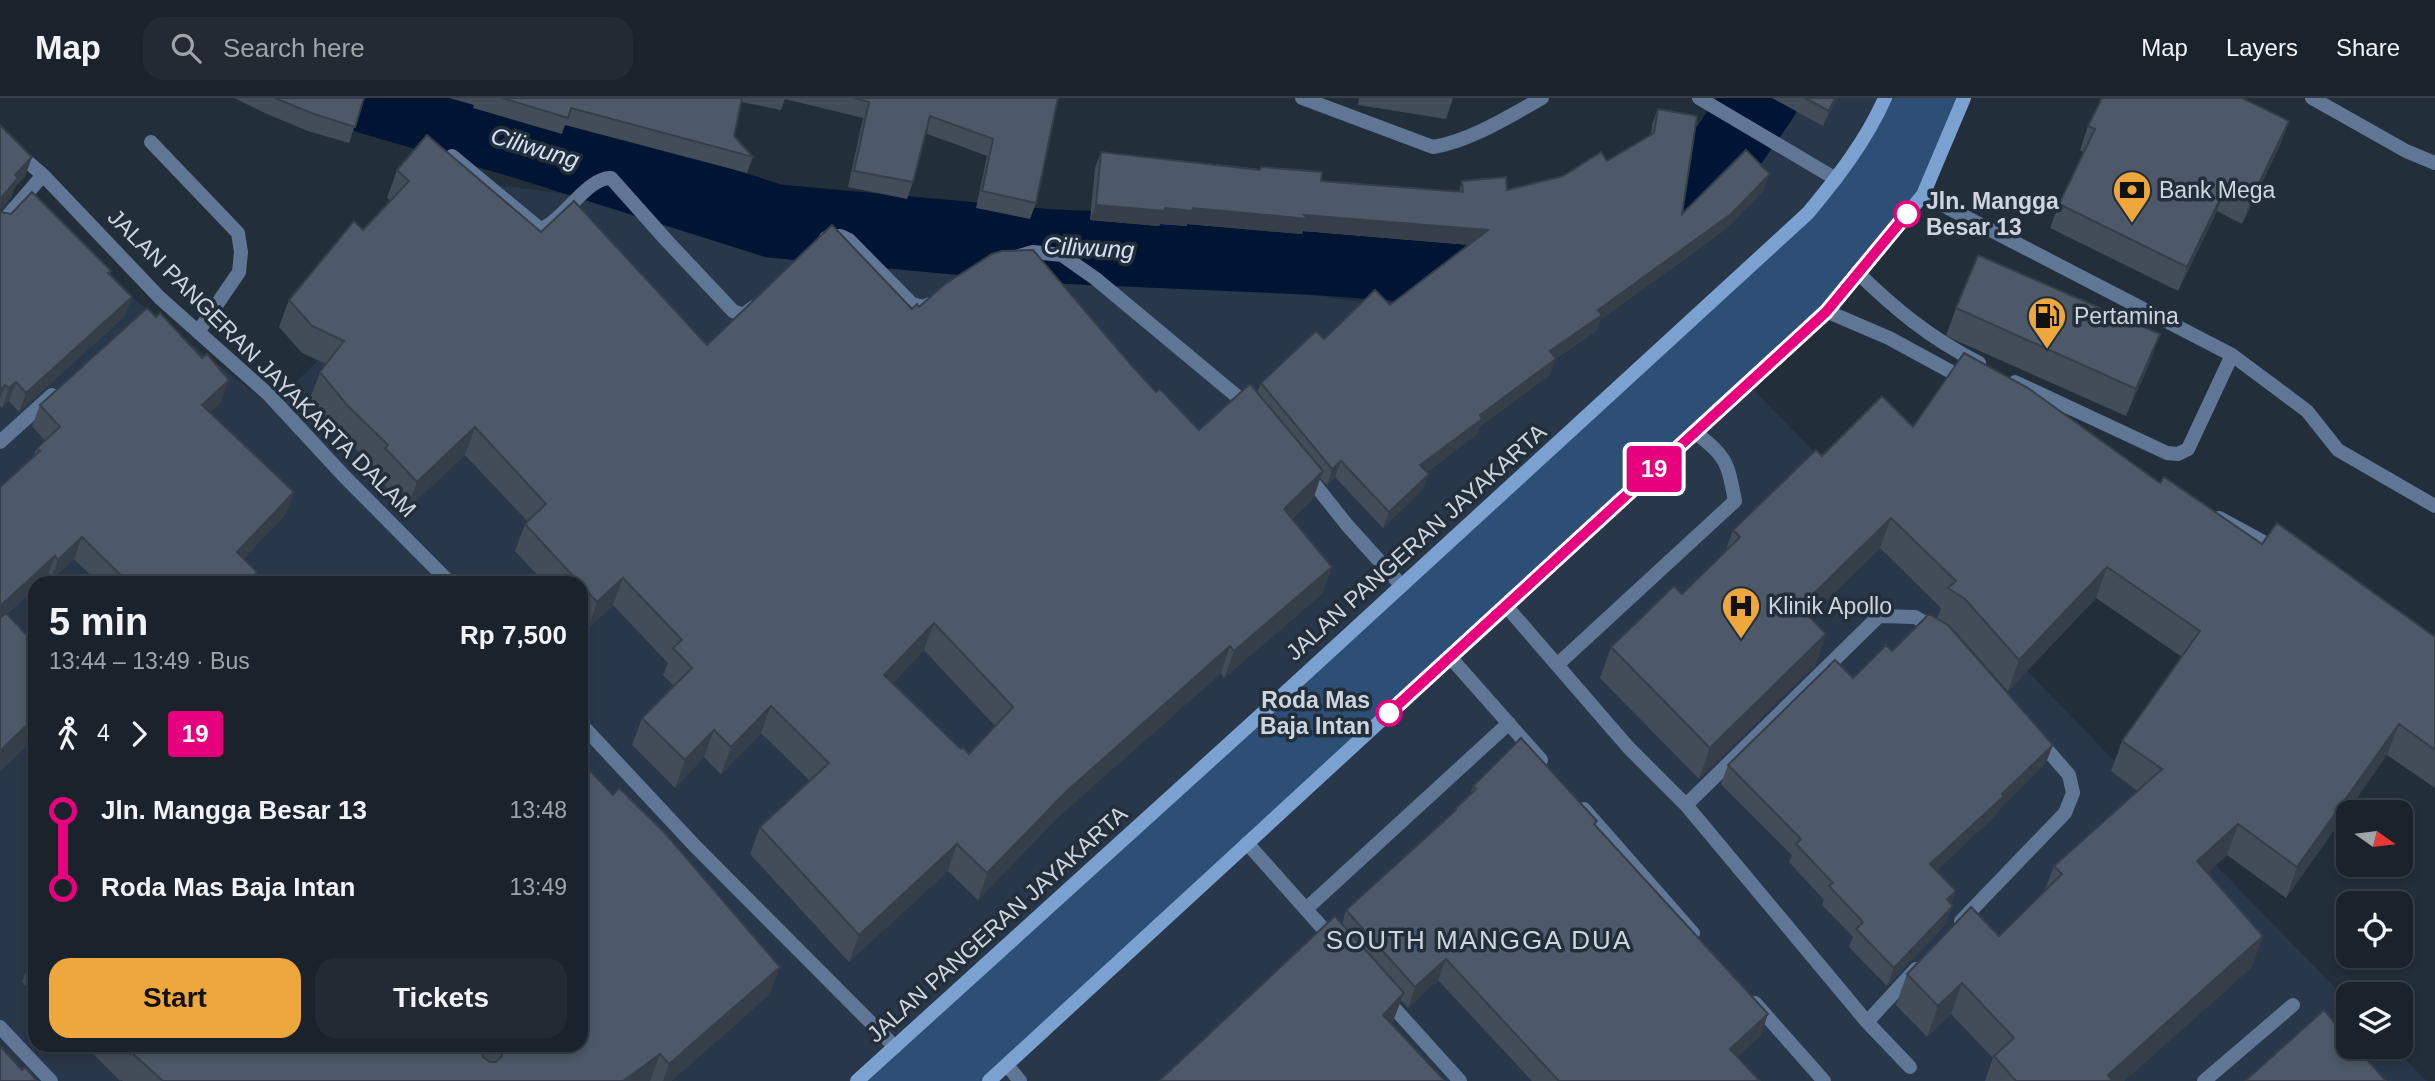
<!DOCTYPE html>
<html lang="en">
<head>
<meta charset="utf-8">
<style>
  :root { --surface:#1a222c; --page:#232a34; --text:#f1f3f6; --muted:#9fa4a9; --line:#383f48; --accent:#eea73d }
  body { margin:0; font-family:Arial,sans-serif; background:var(--page); color:var(--text); height:100vh; display:flex; flex-direction:column; font-size:26px; white-space:nowrap }
  * { box-sizing:border-box; margin:0 }
  p { font-size:23px; color:var(--muted) }
  .icon { flex:none; width:38px; height:38px; fill:none; stroke:currentColor; stroke-width:2; stroke-linecap:round; stroke-linejoin:round }
  .map { position:relative; flex:1; overflow:hidden }
  .side { position:absolute; left:28px; top:478px; width:560px; height:476px; display:flex; flex-direction:column; background:var(--surface); border-radius:21px; box-shadow:0 4px 10px #0003,0 0 0 2px var(--line) }
  .side>* { flex:none }
  .badge { padding:0 14px; border-radius:5px; font-size:24px; line-height:46px }
  .needle { width:46px; rotate:104deg }
  .tools { position:absolute; left:2336px; top:702px; display:grid; gap:14px }
  .tools a { display:grid; place-items:center; width:77px; height:77px; border-radius:14px; background:var(--surface); box-shadow:0 4px 10px #0003,0 0 0 2px var(--line); font-size:35px }
  .map>.badge { position:absolute; translate:-50% -50%; box-shadow:0 0 0 4px #fff }
  .legs { display:flex; align-items:center; gap:10px; height:77px; padding:0 21px; font-size:23px }
  .legs p { margin-inline-start:auto }
  .head { display:flex; align-items:center; justify-content:space-between; height:119px; padding:0 21px }
  h1 { font-size:38px; font-weight:700; line-height:52px }
  .action { display:flex; gap:14px; margin-top:auto; padding:14px 21px }
  .action a { flex:1; height:80px; border-radius:21px; background:var(--accent); color:#111; font-size:28px; font-weight:700; line-height:80px; text-align:center }
  .action a+a { background:var(--page); color:var(--text) }
  ul { padding:0 21px; list-style:none }
  li { display:flex; align-items:center; gap:24px; height:77px; font-size:26px }
  li i { display:grid; place-items:center; width:10px; height:100%; margin:0 9px; background:currentColor }
  li i::after { content:''; width:18px; height:18px; margin:-9px; border:5px solid; border-radius:50%; background:var(--surface) }
  li p { margin-inline-start:auto }
  li:first-child i { background:linear-gradient(#0000 50%,currentColor 0) }
  li:last-child i { background:linear-gradient(currentColor 50%,#0000 0) }
  header { display:flex; align-items:center; gap:42px; box-sizing:border-box; height:98px; padding:0 35px; background:var(--surface); border-bottom:2px solid var(--line) }
  header strong { font-size:33px }
  nav { display:flex; gap:38px; margin-inline-start:auto; font-size:24px }
  .search { width:490px; height:63px; background:var(--page); display:flex; align-items:center; gap:18px; box-sizing:border-box; padding:0 24px; border-radius:21px; color:var(--muted); font-size:26px }
  .map>svg:first-child { display:block }
  .built { fill:#283749; fill-rule:evenodd }
  .green { fill:#2d4f76 }
  .lines { fill:none; stroke-linecap:round; stroke-linejoin:round }
  .river { stroke:#001433; stroke-width:74 }
  .lane { stroke:#5f7794; stroke-width:14 }
  .street { stroke:#5f7794; stroke-width:14 }
  .secondary { stroke:#7aa1cf; stroke-width:14 }
  .wall { fill:#424d59; fill-rule:evenodd }
  .shaded-wall { fill:#363e49 }
  .building { fill:#4d5968; stroke:#363e49; stroke-width:2; fill-rule:evenodd }
  .line-1-casing { stroke:#fff; stroke-width:16 }
  .line-1 { stroke:#e6007e; stroke-width:10 }
  .stop-1-dot { fill:#fff; stroke:#e6007e; stroke-width:3.5 }
  .labels { text-anchor:middle; stroke-width:7; stroke-linejoin:round; paint-order:stroke }
  .poi-label { font-size:23px; fill:#ced5de; stroke:#232e3b; text-anchor:start }
  .stop-label { font-size:23px; font-weight:bold; fill:#ced5de; stroke:#232e3b; text-anchor:start }
  .street-label { font-size:23px; fill:#ced5de; stroke:#232e3b }
  .water-label { font-size:24px; font-style:italic; fill:#d4e3f5; stroke:#232e3b }
  .quarter-label { font-size:26px; letter-spacing:2px; fill:#ced5de; stroke:#232e3b }
</style>
</head>
<body>
<header>
<strong>Map</strong>
<div class="search"><svg class="icon" aria-label="search" viewBox="0 0 24 24"><circle cx="10" cy="10" r="6"/><path d="M15 15l6 6"/></svg>Search here</div>
<nav><a>Map</a><a>Layers</a><a>Share</a></nav>
</header>
<div class="map">
<svg width="2435" height="983" viewBox="0 0 2435 983">
  <rect width="100%" height="100%" fill="#232e3b"/>
  <path class="built" d="M 1721,0 L 1885,0 L 1836,81 L 857,983 L 0,983 L 0,102 L 3,99 L 271,308 L 498,87 L 1427,213 L 1566,165 ZM 35,485 L 581,485 L 581,947 L 35,947 Z
    M 1748,286 L 2348,903 L 2348,948 L 2393,949 L 2427,983 L 989,983 Z"/>
  <path class="green" d="M 1885,0 L 1964,0 L 1923,97 L 1826,213 L 989,983 L 857,983 L 1808,115 Z"/>
  <g class="lines">
    <path class="river" d="M 372,0 L 524,44 L 774,123 L 1046,148 L 1316,160 L 1484,172 L 1568,148 L 1622,136 L 1701,87 L 1762,0"/>
    <path class="lane" d="M 1302,0 L 1433,49 C 1470,43 1510,18 1542,0
      M 151,44 L 238,135 L 241,154 L 239,174 L 198,234
      M 452,58 L 540,131 C 560,127 588,78 611,80 L 668,144 L 733,213 L 743,217 L 754,209
      M 1923,97 L 2232,257 L 2307,313 L 2338,352 L 2435,408
      M 826,140 L 840,138 L 849,142 L 912,206 L 923,209 L 930,206
      M 1019,158 L 1033,154 L 1062,157 L 1096,181 L 1251,310
      M 1857,174 C 1896,212 1930,240 1979,265
      M 2015,284 L 2167,355 L 2178,356 L 2188,351 L 2232,257
      M 0,344 L 52,297
      M 1305,374 L 1347,427 L 1401,487
      M 1506,508 L 1628,649 L 1686,707 L 1867,924 L 1910,969
      M 1450,559 L 1541,662
      M 1557,567 L 1735,403 C 1727,362 1727,360 1695,334
      M 1686,707 L 1879,518 L 1915,519 L 1938,532
      M 1584,711 L 1693,835
      M 1247,745 L 1335,844
      M 1306,811 L 1509,625
      M 1961,823 L 2065,715 L 2073,695 L 2069,677 L 2037,640
      M 1386,901 L 1460,983
      M 1755,905 L 1824,983
      M 1867,924 L 1916,871
      M 0,929 L 51,983
      M 1007,967 L 1020,983
      M 2204,983 L 2293,907"/>
    <path class="street" d="M 1699,0 L 1836,81
      M 2312,0 L 2406,53 L 2435,65
      M 0,40 L 43,77 L 160,200 L 269,297 L 343,377 L 450,485
      M 0,127 L 43,77
      M 1826,213 L 1889,240 L 1968,283
      M 2219,420 L 2278,452
      M 581,626 L 694,747 L 895,949"/>
    <path class="secondary" d="M 857,983 L 1265,613 L 1808,115 C 1837,80 1866,43 1885,0
      M 989,983 L 1826,213 L 1923,97 L 1964,0"/>
  </g>
  <path class="wall" d="M 234,0 L 364,0 L 349,45 L 308,33 L 267,16 Z
    M 449,0 L 1058,0 L 1036,105 L 1030,121 L 976,110 L 987,58 L 925,35 L 913,84 L 907,101 L 848,89 L 863,20 L 785,1 L 781,12 L 741,4 L 734,38 L 753,59 L 747,75 L 565,27 L 562,36 L 473,10 L 474,7 Z
    M 1359,0 L 1453,0 L 1446,21 L 1358,7 Z
    M 1772,0 L 1837,0 L 1823,28 Z
    M 1658,11 L 1682,116 L 1764,92 L 1726,131 L 1600,222 L 1596,233 L 1555,261 L 1550,277 L 1479,329 L 1477,336 L 1427,374 L 1429,376 L 1423,391 L 1383,430 L 1335,379 L 1327,387 L 1320,380 L 1313,401 L 1292,421 L 1332,469 L 1322,496 L 1224,580 L 1221,575 L 1058,719 L 978,802 L 948,773 L 849,864 L 750,756 L 760,729 L 810,683 L 761,635 L 721,676 L 704,659 L 675,690 L 632,647 L 642,620 L 674,588 L 663,577 L 668,565 L 613,507 L 588,531 L 581,524 L 581,485 L 545,485 L 515,453 L 525,426 L 528,424 L 465,357 L 407,411 L 375,377 L 377,372 L 338,334 L 310,301 L 320,274 L 326,266 L 302,255 L 279,229 L 289,202 L 363,132 L 391,103 L 387,100 L 397,72 L 541,134 L 707,247 L 919,209 L 1133,269 L 1156,294 L 1199,332 L 1257,295 L 1261,285 L 1324,241 L 1390,207 L 1469,147 L 1303,133 L 1302,136 L 1187,126 L 1187,128 L 1160,126 L 1159,128 L 1090,122 L 1095,70 L 1101,54 L 1260,71 L 1261,69 L 1321,83 L 1459,94 L 1462,83 L 1507,92 L 1563,78 L 1607,63 L 1651,37 L 1652,26 ZM 924,552 L 995,628 L 969,656 L 961,651 L 893,585 Z
    M 2289,23 L 2280,47 L 2242,126 L 2217,113 L 2178,193 L 2050,130 L 2059,106 L 2084,54 L 2080,52 L 2088,28 Z
    M 0,114 L 111,173 L 110,177 L 125,218 L 19,314 L 9,303 L 2,310 L 0,308 Z
    M 1956,210 L 2150,264 L 2126,318 L 1946,238 Z
    M 221,304 L 210,314 L 286,416 L 243,461 L 253,485 L 99,485 L 74,461 L 50,483 L 47,480 L 7,516 L 0,389 L 34,357 L 37,350 L 45,343 L 32,328 L 40,307 Z
    M 1913,329 L 2160,385 L 2262,446 L 2435,539 L 2435,690 L 2387,657 L 2286,800 L 2227,757 L 2207,775 L 2252,869 L 2124,983 L 1985,983 L 1993,960 L 1951,916 L 1927,939 L 1896,907 L 1907,876 L 1999,838 L 2044,794 L 2054,768 L 2138,693 L 2111,673 L 2122,643 L 2182,559 L 2096,500 L 2008,593 L 1954,532 L 1949,528 L 2046,665 L 1999,711 L 1997,716 L 1936,773 L 1956,793 L 1951,805 L 1946,826 L 1887,888 L 1849,849 L 1853,839 L 1822,807 L 1824,802 L 1789,764 L 1792,757 L 1721,686 L 1728,667 L 1937,521 L 1941,510 L 1880,450 L 1810,519 L 1826,536 L 1815,567 L 1699,681 L 1600,580 L 1611,549 L 1682,496 L 1726,452 L 1733,432 L 1822,358 Z
    M 1473,688 L 1595,727 L 1761,937 L 1737,959 L 1760,983 L 1532,983 L 1438,882 L 1408,910 L 1401,902 L 1393,923 L 1391,925 L 1159,983 L 1342,826 L 1346,812 L 1453,715 L 1455,711 L 1470,697 Z
    M 35,853 L 35,897 L 22,884 L 32,856 Z
    M 770,896 L 671,983 L 123,983 L 121,982 L 120,983 L 84,947 L 581,947 Z"/>
  <path class="shaded-wall" d="M 1835,0 L 1837,0 L 1823,28 L 1829,13 Z
    M 2289,23 L 2280,47 L 2242,126 L 2251,102 Z
    M 32,59 L 25,79 L 15,89 L 11,100 L 0,112 L 0,101 L 15,77 Z
    M 1770,76 L 1764,92 L 1726,131 L 1600,222 L 1596,233 L 1544,268 L 1550,253 L 1598,212 Z
    M 2226,89 L 2217,113 L 2178,193 L 2187,169 Z
    M 1096,107 L 1193,110 L 1304,117 L 1488,132 L 1483,148 L 1303,133 L 1302,136 L 1187,126 L 1187,128 L 1160,126 L 1159,128 L 1090,122 Z
    M 132,199 L 125,218 L 19,314 L 26,295 Z
    M 2160,236 L 2150,264 L 2126,318 L 2136,291 Z
    M 1556,261 L 1550,277 L 1479,329 L 1477,336 L 1415,383 L 1420,367 L 1480,317 Z
    M 229,282 L 221,304 L 195,329 L 202,307 Z
    M 16,284 L 9,303 L 2,310 L 9,290 Z
    M 5,287 L 0,301 L 0,292 Z
    M 475,329 L 465,357 L 407,411 L 417,384 Z
    M 1341,363 L 1335,379 L 1327,387 L 1332,371 Z
    M 1323,373 L 1313,401 L 1274,438 L 1284,411 Z
    M 1429,376 L 1423,391 L 1383,430 L 1389,414 Z
    M 294,394 L 286,416 L 229,476 L 237,454 Z
    M 1891,420 L 1880,450 L 1789,540 L 1800,509 Z
    M 82,439 L 74,461 L 50,483 L 58,462 Z
    M 55,458 L 47,480 L 41,485 L 35,485 L 35,491 L 0,522 L 0,508 Z
    M 1332,469 L 1322,496 L 1224,580 L 1234,553 Z
    M 2107,469 L 2096,500 L 2008,593 L 2019,562 Z
    M 257,474 L 253,485 L 247,485 Z
    M 623,480 L 613,507 L 588,531 L 597,504 Z
    M 934,525 L 924,552 L 875,604 L 884,577 Z
    M 1826,536 L 1815,567 L 1699,681 L 1710,650 Z
    M 1230,548 L 1221,575 L 1058,719 L 978,802 L 987,775 L 1068,692 Z
    M 771,608 L 761,635 L 721,676 L 731,649 Z
    M 35,619 L 35,640 L 0,674 L 0,653 Z
    M 2399,626 L 2387,657 L 2286,800 L 2297,769 Z
    M 714,632 L 704,659 L 675,690 L 685,662 Z
    M 2053,647 L 2046,665 L 1999,711 L 1997,716 L 1923,785 L 1930,766 Z
    M 2238,726 L 2227,757 L 2186,794 L 2197,763 Z
    M 957,746 L 948,773 L 849,864 L 859,837 Z
    M 1956,793 L 1949,812 L 1947,801 Z
    M 1953,808 L 1946,826 L 1887,888 L 1894,870 Z
    M 2263,838 L 2252,869 L 2124,983 L 2106,983 L 2108,977 Z
    M 1446,861 L 1438,882 L 1408,910 L 1415,889 Z
    M 780,869 L 770,896 L 671,983 L 663,983 L 669,966 Z
    M 1962,885 L 1951,916 L 1927,939 L 1938,908 Z
    M 1404,895 L 1393,923 L 1373,945 L 1383,917 Z
    M 1768,916 L 1761,937 L 1723,972 L 1730,951 Z
    M 484,947 L 487,947 L 478,971 L 481,949 Z
    M 660,956 L 650,983 L 623,983 Z"/>
  <path class="building" d="M 275,0 L 364,0 L 355,29 L 314,16 Z
    M 502,0 L 742,0 L 734,38 L 753,59 L 571,10 L 568,20 Z
    M 854,0 L 1058,0 L 1036,105 L 982,93 L 993,41 L 930,18 L 913,84 L 854,73 L 869,4 Z
    M 1805,0 L 1835,0 L 1829,13 Z
    M 2102,0 L 2242,0 L 2289,23 L 2251,102 L 2226,89 L 2187,169 L 2059,106 L 2095,31 L 2088,28 Z
    M 1658,11 L 1697,18 L 1682,116 L 1746,52 L 1770,76 L 1731,116 L 1598,212 L 1602,217 L 1550,253 L 1556,261 L 1480,317 L 1482,321 L 1420,367 L 1429,376 L 1389,414 L 1341,363 L 1332,371 L 1261,285 L 1316,233 L 1324,241 L 1375,192 L 1390,207 L 1488,132 L 1304,117 L 1308,121 L 1193,110 L 1192,113 L 1165,110 L 1164,113 L 1096,107 L 1101,54 L 1260,72 L 1261,69 L 1322,74 L 1321,83 L 1463,94 L 1462,83 L 1506,79 L 1507,92 L 1563,78 L 1601,54 L 1607,63 L 1654,35 Z
    M 0,27 L 32,59 L 15,77 L 18,80 L 0,101 Z
    M 427,37 L 541,134 L 574,103 L 707,247 L 832,127 L 912,211 L 917,206 L 919,209 L 945,186 L 992,156 L 1002,153 L 1033,152 L 1133,269 L 1156,294 L 1160,291 L 1199,332 L 1250,286 L 1323,373 L 1284,411 L 1332,469 L 1234,553 L 1230,548 L 1068,692 L 987,775 L 957,746 L 859,837 L 760,729 L 829,665 L 771,608 L 731,649 L 714,632 L 685,662 L 642,620 L 692,570 L 673,550 L 682,542 L 623,480 L 597,504 L 525,426 L 546,406 L 475,329 L 417,384 L 385,350 L 388,347 L 347,307 L 320,274 L 344,243 L 312,228 L 289,202 L 354,123 L 363,132 L 409,83 L 397,72 ZM 934,525 L 1013,609 L 969,656 L 963,649 L 961,651 L 884,577 Z
    M 32,94 L 111,173 L 108,175 L 132,199 L 26,295 L 16,284 L 9,290 L 5,287 L 0,292 L 0,114 L 11,116 Z
    M 1978,157 L 2160,236 L 2136,291 L 1956,210 Z
    M 147,210 L 156,219 L 160,215 L 202,260 L 207,256 L 229,282 L 202,307 L 294,394 L 237,454 L 257,474 L 247,485 L 129,485 L 82,439 L 58,462 L 55,458 L 0,508 L 0,389 L 40,353 L 37,350 L 60,329 L 40,307 Z
    M 1964,255 L 2028,290 L 2160,385 L 2164,379 L 2262,446 L 2277,425 L 2435,539 L 2435,652 L 2399,626 L 2297,769 L 2238,726 L 2197,763 L 2263,838 L 2108,977 L 2113,983 L 2016,983 L 1994,958 L 2014,940 L 1962,885 L 1938,908 L 1907,876 L 1971,809 L 1999,838 L 2062,776 L 2054,768 L 2162,671 L 2122,643 L 2200,533 L 2107,469 L 2019,562 L 1965,501 L 1948,490 L 1956,483 L 1891,420 L 1800,509 L 1826,536 L 1710,650 L 1611,549 L 1674,488 L 1682,496 L 1740,439 L 1733,432 L 1816,352 L 1822,358 L 1882,298 L 1913,329 Z
    M 416,480 L 420,485 L 411,485 Z
    M 6,515 L 35,546 L 35,619 L 0,653 L 0,520 Z
    M 1929,516 L 1948,527 L 2053,647 L 2002,696 L 2004,698 L 1930,766 L 1956,793 L 1947,801 L 1953,808 L 1894,870 L 1856,831 L 1863,824 L 1829,788 L 1833,785 L 1796,746 L 1801,741 L 1728,667 L 1835,562 L 1853,580 L 1886,547 L 1892,553 Z
    M 1521,640 L 1597,723 L 1594,726 L 1768,916 L 1730,951 L 1760,983 L 1559,983 L 1446,861 L 1415,889 L 1346,812 L 1456,712 L 1455,711 L 1476,691 L 1473,688 Z
    M 581,663 L 613,697 L 619,690 L 665,735 L 780,869 L 669,966 L 660,956 L 623,983 L 163,983 L 131,954 L 130,956 L 121,947 L 484,947 L 481,949 L 483,959 L 490,964 L 496,964 L 502,958 L 502,952 L 498,947 L 581,947 Z
    M 1335,818 L 1404,895 L 1383,917 L 1445,983 L 1159,983 Z
    M 2324,912 L 2348,941 L 2348,948 L 2355,948 L 2386,983 L 2245,983 Z
    M 0,948 L 22,972 L 25,969 L 37,983 L 0,983 Z"/>
  <g class="lines">
    <g class="line-1-casing">
      <path id="line-1" d="M 1389,615 L 1826,214 L 1907,116"/>
    </g>
    <use href="#line-1" class="line-1"/>
  </g>
  <defs>
    <g id="bank-pin" transform="scale(2.0125)"><path d="M0 17L-7.5 6A9.5 9.5 0 1 1 7.5 6Z" fill="#eea73d" stroke="#232e3b"/><path d="M-6-4H6V4H-6ZM0-2.3a2.3 2.3 0 1 0 0 4.6a2.3 2.3 0 1 0 0-4.6Z" fill="#111"/></g>
    <g id="fuel-pin" transform="scale(2.0125)"><path d="M0 17L-7.5 6A9.5 9.5 0 1 1 7.5 6Z" fill="#eea73d" stroke="#232e3b"/><path d="M-5.5-6h7V0h2V4h1.3V-2.5L3-4.5l.8-.8L6-3V5H2.5V1h-1V6h-7ZM-4.2-4.7v3.2H.2V-4.7Z" fill="#111"/></g>
    <g id="hospital-pin" transform="scale(2.0125)"><path d="M0 17L-7.5 6A9.5 9.5 0 1 1 7.5 6Z" fill="#eea73d" stroke="#232e3b"/><path d="M-5-5h3v3.5h4V-5h3V5h-3V1.5h-4V5h-3Z" fill="#111"/></g>
  </defs>
  <g fill-rule="evenodd">
    <use href="#bank-pin" x="2132" y="92"/>
    <use href="#fuel-pin" x="2047" y="218"/>
    <use href="#hospital-pin" x="1741" y="508"/>
  </g>
  <g class="stop-1-dot">
    <circle cx="1907" cy="116" r="12"/>
    <circle cx="1389" cy="615" r="12"/>
  </g>
  <g class="labels">
    <g class="poi-label">
      <text x="2159" y="100">Bank Mega</text>
      <text x="2074" y="226">Pertamina</text>
      <text x="1768" y="516">Klinik Apollo</text>
    </g>
    <g class="stop-label">
      <text x="1926" y="111">Jln. Mangga<tspan x="1926" dy="26">Besar 13</tspan></text>
      <text x="1370" y="610" text-anchor="end">Roda Mas<tspan x="1370" dy="26">Baja Intan</tspan></text>
    </g>
    <g class="street-label">
      <text transform="translate(262 265) rotate(45)" y="8">JALAN PANGERAN JAYAKARTA DALAM</text>
      <text transform="translate(1416 444) rotate(-42)" y="8">JALAN PANGERAN JAYAKARTA</text>
      <text transform="translate(997 826) rotate(-42)" y="8">JALAN PANGERAN JAYAKARTA</text>
    </g>
    <g class="water-label">
      <text transform="translate(535 50) rotate(17)" y="8">Ciliwung</text>
      <text transform="translate(1089 150) rotate(3)" y="8">Ciliwung</text>
    </g>
    <g class="quarter-label">
      <text x="1479" y="851">SOUTH MANGGA DUA</text>
    </g>
  </g>
</svg>
<div class="tools">
<a><svg class="needle" viewBox="-14 -14 28 28"><path d="M0-13l5 13h-10z" fill="#e53935"/><path d="M0 13l5-13h-10z" fill="#9fa4a9"/></svg></a>
<a><svg class="icon" aria-label="locate" viewBox="0 0 24 24"><circle cx="12" cy="12" r="6"/><path d="M12 2v4M12 18v4M2 12h4M18 12h4"/></svg></a>
<a><svg class="icon" aria-label="layers" viewBox="0 0 24 24"><path d="M12 4l9 5-9 5-9-5zM3 14l9 5 9-5"/></svg></a>
</div>
<b class="badge" style="left:1654px;top:371px;background:#e6007e;color:#fff">19</b>
<section class="side">
<div class="head"><div><h1>5 min</h1><p>13:44 – 13:49 · Bus</p></div><b>Rp 7,500</b></div>
<div class="legs"><svg class="icon" aria-label="walk" viewBox="0 0 24 24"><circle cx="13" cy="4" r="2"/><path d="M13 8l-2 6 4 7M11 14l-3 7M7 12l3-4h3l4 4"/></svg>4<svg class="icon" aria-label="forward" viewBox="0 0 24 24"><path d="M9 5l7 7-7 7"/></svg><b class="badge" style="background:#e6007e;color:#fff">19</b></div>
<ul>
<li><i style="color:#e6007e"></i><b>Jln. Mangga Besar 13</b><p>13:48</p></li>
<li><i style="color:#e6007e"></i><b>Roda Mas Baja Intan</b><p>13:49</p></li>
</ul>
<div class="action"><a>Start</a><a>Tickets</a></div>
</section>
</div>
</body>
</html>
